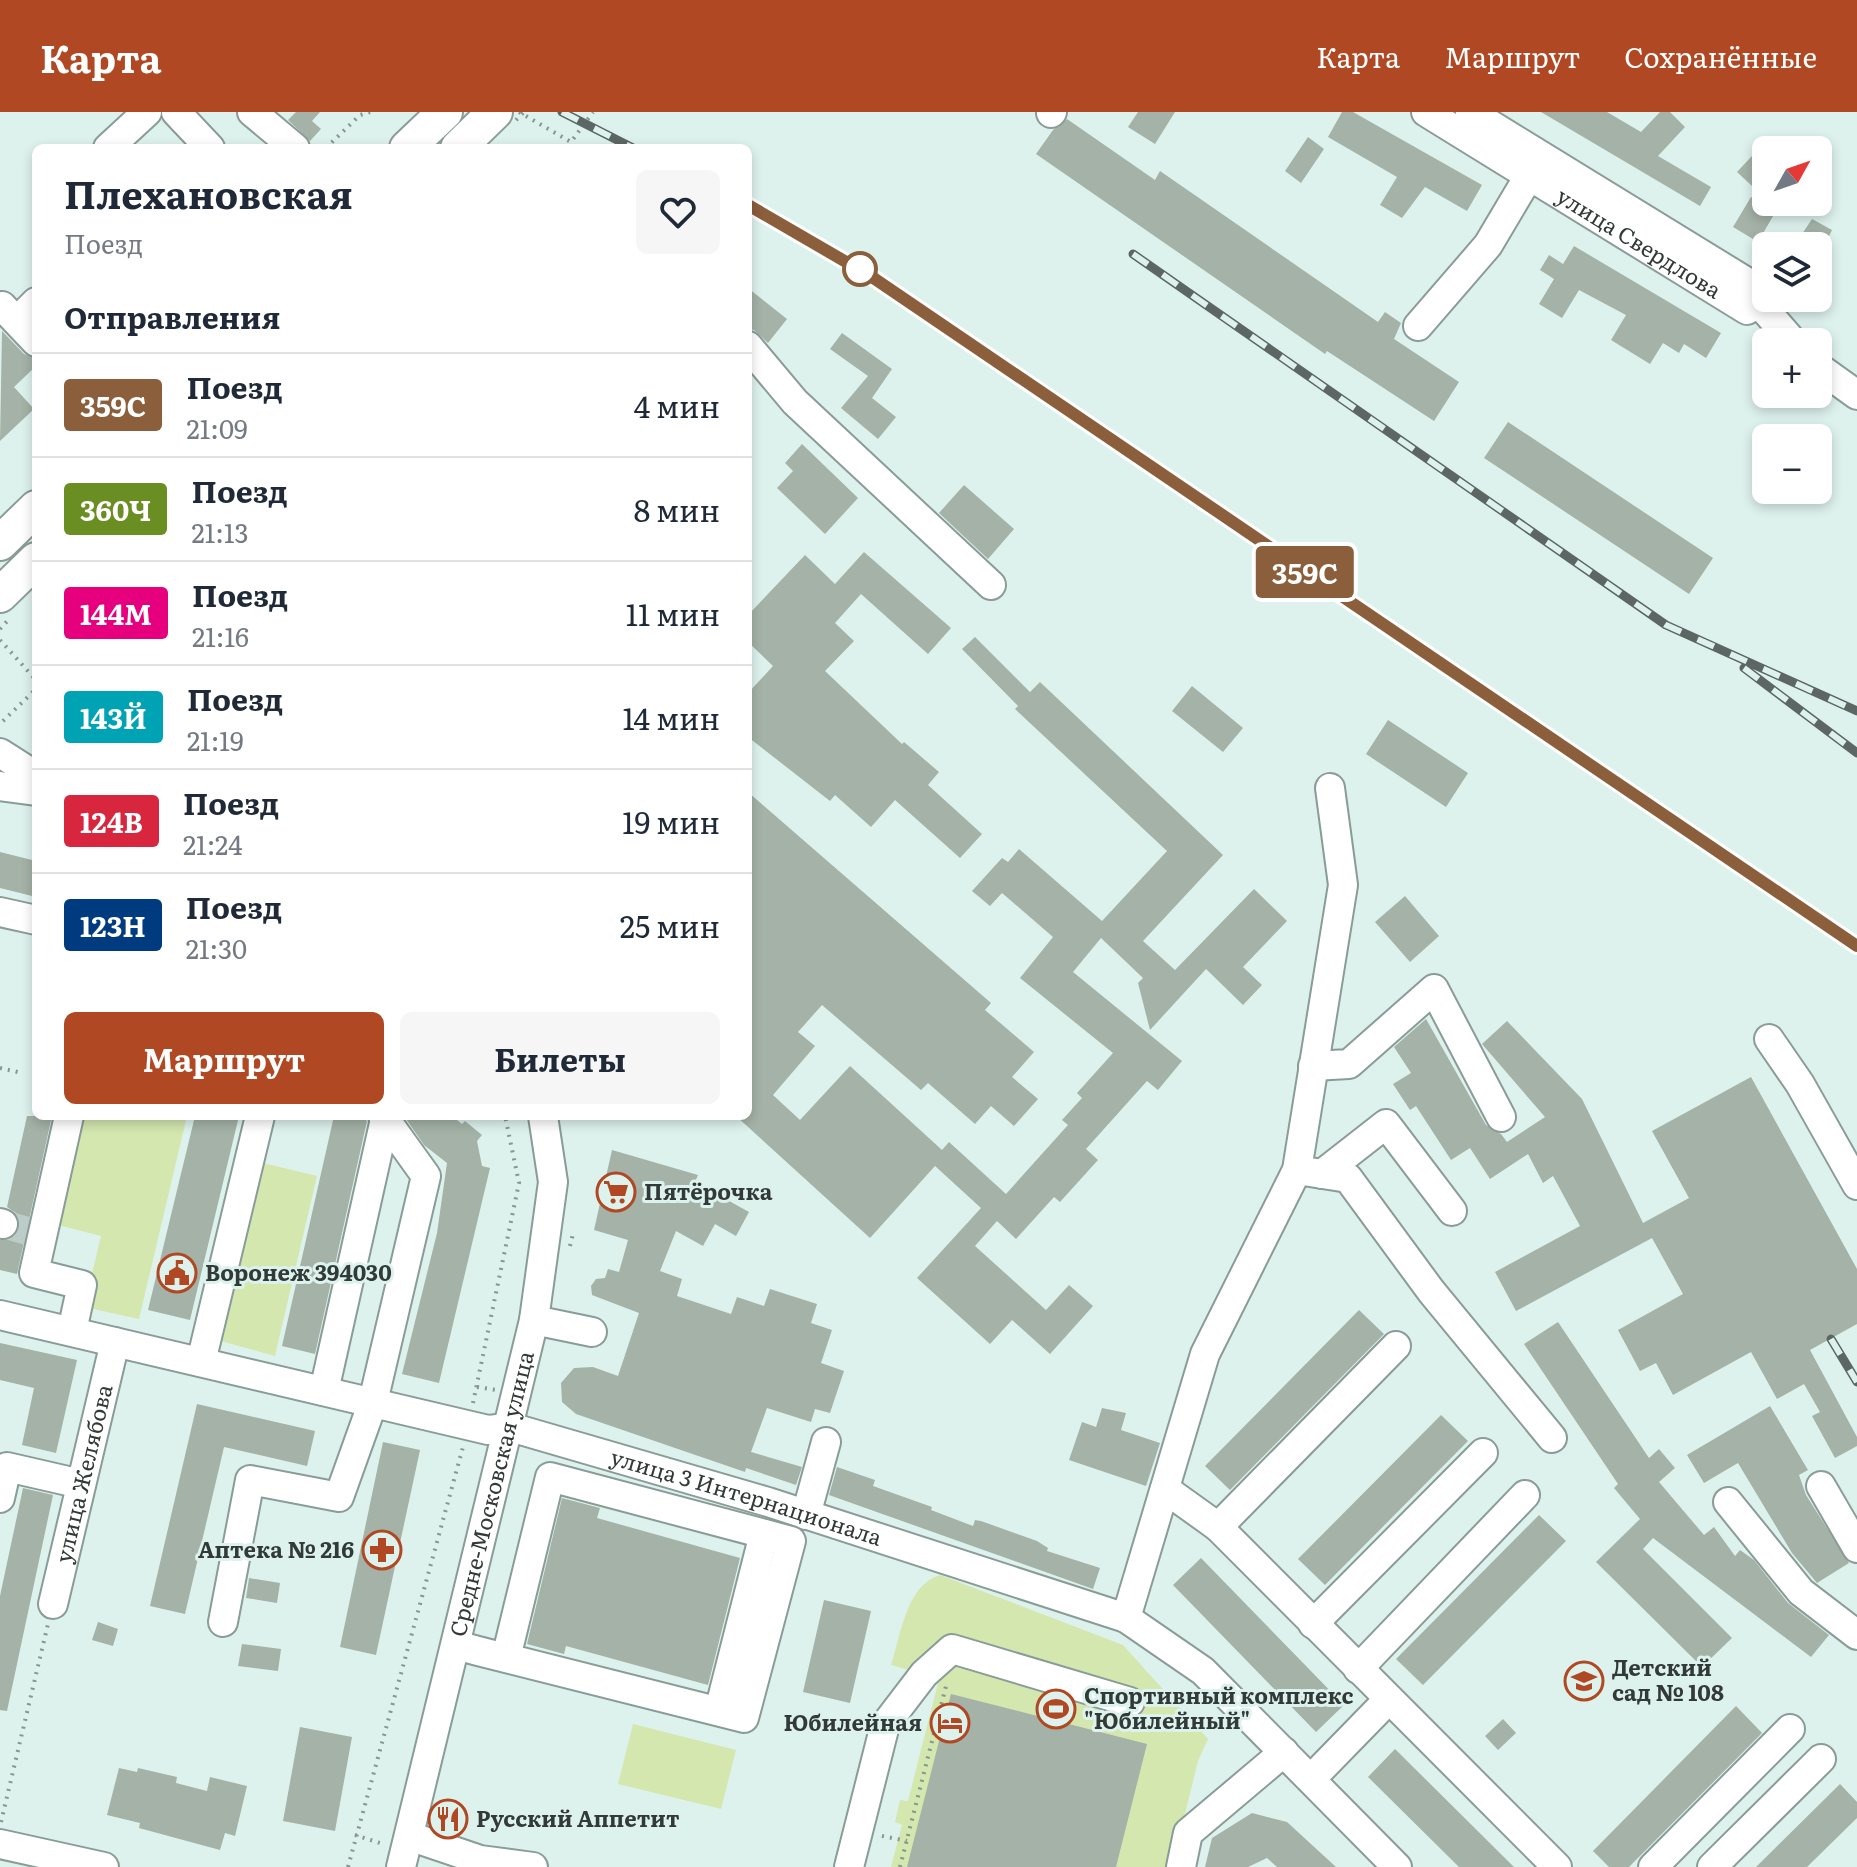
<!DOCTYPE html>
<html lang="ru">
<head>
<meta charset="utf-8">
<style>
  :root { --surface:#fff; --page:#f6f6f7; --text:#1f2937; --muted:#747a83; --line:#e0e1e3; --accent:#af4823 }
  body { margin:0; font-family:Literata,serif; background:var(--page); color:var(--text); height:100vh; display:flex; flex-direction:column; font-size:30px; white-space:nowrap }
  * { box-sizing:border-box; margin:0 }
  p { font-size:26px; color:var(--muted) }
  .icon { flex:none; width:44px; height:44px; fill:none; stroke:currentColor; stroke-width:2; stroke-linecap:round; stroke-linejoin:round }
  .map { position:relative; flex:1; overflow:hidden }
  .side { position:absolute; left:32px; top:32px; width:720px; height:976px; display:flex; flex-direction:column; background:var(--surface); border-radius:12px; box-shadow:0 4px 12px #0003 }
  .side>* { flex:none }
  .badge { padding:0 16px; border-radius:6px; font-size:28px; line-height:52px }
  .needle { width:52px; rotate:50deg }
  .buttons { position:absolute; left:1752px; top:24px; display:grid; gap:16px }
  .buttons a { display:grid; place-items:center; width:80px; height:80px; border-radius:12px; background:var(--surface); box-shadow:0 4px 12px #0003; font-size:40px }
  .map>.badge { position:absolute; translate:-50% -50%; box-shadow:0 0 0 4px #fff }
  h2 { padding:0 32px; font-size:30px; line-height:72px }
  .round { display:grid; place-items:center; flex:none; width:84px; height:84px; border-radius:12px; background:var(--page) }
  .overview { display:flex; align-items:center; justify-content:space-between; height:136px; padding:0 32px }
  h1 { font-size:38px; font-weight:700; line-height:60px }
  .button { display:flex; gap:16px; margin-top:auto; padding:16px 32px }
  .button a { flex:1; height:92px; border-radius:12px; background:var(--accent); color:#fff; font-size:32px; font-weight:700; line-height:92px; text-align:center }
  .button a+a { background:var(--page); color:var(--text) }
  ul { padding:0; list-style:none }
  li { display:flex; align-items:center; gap:24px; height:104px; padding:0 32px; border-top:2px solid var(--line) }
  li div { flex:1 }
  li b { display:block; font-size:30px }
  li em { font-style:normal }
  li .badge { min-width:88px; font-weight:700; text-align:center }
  header { display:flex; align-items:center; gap:48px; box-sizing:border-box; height:112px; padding:0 40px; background:var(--accent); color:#fff }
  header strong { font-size:38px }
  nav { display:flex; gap:44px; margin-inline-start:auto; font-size:28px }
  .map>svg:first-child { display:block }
  .green { fill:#d4e7af }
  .building { fill:#a4b2a7 }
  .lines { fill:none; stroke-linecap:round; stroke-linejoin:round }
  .minor-tunnel { stroke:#bccdc9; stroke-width:28; stroke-dasharray:28 14; stroke-linecap:butt }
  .minor-casing { stroke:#899c97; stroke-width:32 }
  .major-casing { stroke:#899c97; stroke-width:38 }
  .path { stroke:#889692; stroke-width:4; stroke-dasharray:2 6; stroke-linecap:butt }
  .minor { stroke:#fff; stroke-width:28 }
  .major { stroke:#fff; stroke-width:34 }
  .rail-casing { stroke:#5c6764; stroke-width:9 }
  .rail { stroke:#def2ed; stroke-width:6; stroke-dasharray:18; stroke-linecap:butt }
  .path-bridge { stroke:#889692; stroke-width:4; stroke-dasharray:2 6; stroke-linecap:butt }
  .line-casing { stroke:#fff; stroke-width:18 }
  .line { stroke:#8b5e3c; stroke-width:12 }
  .stop-dot { fill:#fff; stroke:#8b5e3c; stroke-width:4 }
  .labels { text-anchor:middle; stroke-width:6; stroke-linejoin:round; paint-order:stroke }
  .street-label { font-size:22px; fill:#323a38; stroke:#def2ed }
  .poi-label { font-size:22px; font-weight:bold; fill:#323a38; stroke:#def2ed; text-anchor:start }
</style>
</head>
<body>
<header>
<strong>Карта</strong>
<nav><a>Карта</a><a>Маршрут</a><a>Сохранённые</a></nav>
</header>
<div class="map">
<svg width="1857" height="1755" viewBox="0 0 1857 1755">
  <rect width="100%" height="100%" fill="#def2ed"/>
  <path class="green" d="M 78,1004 L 187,1004 L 139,1207 L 84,1195 L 101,1124 L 54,1112 Z
    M 255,1049 L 317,1064 L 275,1244 L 210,1226 Z
    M 940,1463 L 1123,1533 L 1208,1627 L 1198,1649 L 1172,1755 L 891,1755 L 902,1713 L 895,1710 L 900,1688 L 908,1689 L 939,1567 L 891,1553 C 901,1523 906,1473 940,1463 Z
    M 633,1612 L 736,1638 L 721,1697 L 618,1672 Z"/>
  <path class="building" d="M 296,0 L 320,0 L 312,9 L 321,17 L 310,29 L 288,8 Z
    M 1138,0 L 1175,0 L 1155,32 L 1128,15 Z
    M 1342,0 L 1353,0 L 1482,73 L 1467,99 L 1425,75 L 1402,106 L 1380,93 L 1397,65 L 1328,25 Z
    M 1541,0 L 1607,0 L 1641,20 L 1660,0 L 1670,0 L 1685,15 L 1658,44 L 1711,75 L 1700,94 Z
    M 1067,7 L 1155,68 L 1160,59 L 1378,210 L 1385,200 L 1401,211 L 1394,227 L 1459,270 L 1434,309 L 1327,239 L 1325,242 L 1036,42 L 1053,18 Z
    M 1308,25 L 1324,37 L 1301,71 L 1285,59 Z
    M 1766,29 L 1766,87 L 1737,60 Z
    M 1751,85 L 1776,99 L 1758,130 L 1733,115 Z
    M 1812,107 L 1832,118 L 1824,134 L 1794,134 Z
    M 1574,134 L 1721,221 L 1706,246 L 1684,232 L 1679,241 L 1663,231 L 1650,252 L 1611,228 L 1626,203 L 1579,178 L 1562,206 L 1539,192 L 1554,167 L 1540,158 L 1549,143 L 1563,152 Z
    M 748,176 L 787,207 L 768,231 L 754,218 L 748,217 Z
    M 2,219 L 24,242 L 36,247 L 36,254 L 14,275 L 34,297 L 0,329 Z
    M 842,221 L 892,257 L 872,286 L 896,305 L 878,327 L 841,296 L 868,264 L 830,237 Z
    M 1508,310 L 1713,446 L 1689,482 L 1484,346 Z
    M 802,332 L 858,386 L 825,422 L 777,376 L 793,359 L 785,351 Z
    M 964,373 L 1014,417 L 988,447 L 939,401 Z
    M 864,440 L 951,516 L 928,542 L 861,482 L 835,511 L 854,529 L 825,559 L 902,632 L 904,630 L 939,660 L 928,673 L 982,722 L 960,746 L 895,688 L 871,715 L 835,683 L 830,689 L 748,625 L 748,581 L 773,554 L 748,530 L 748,503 L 805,443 L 835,472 Z
    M 975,525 L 1030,580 L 1040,570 L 1223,743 L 1143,829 L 1175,858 L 1254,777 L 1287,809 L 1243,855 L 1262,873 L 1243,893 L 1206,857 L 1150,918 L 1138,871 L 1143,866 L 1101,826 L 1073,860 L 1182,949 L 1158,978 L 1147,969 L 1086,1037 L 1098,1048 L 1060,1090 L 1054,1085 L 1016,1127 L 997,1109 L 975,1134 L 1046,1198 L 1069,1173 L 1093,1194 L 1050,1242 L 1012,1208 L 990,1232 L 917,1166 L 981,1096 L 935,1054 L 870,1126 L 736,1004 L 748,1004 L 748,680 L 991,891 L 985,898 L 1034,940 L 1012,965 L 1038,987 L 1014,1014 L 991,994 L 975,1012 L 928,971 L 921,978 L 822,893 L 798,920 L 815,934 L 773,983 L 800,1008 L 850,954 L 942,1038 L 949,1030 L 1006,1082 L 1068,1013 L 1062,1008 L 1082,986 L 1077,981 L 1113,941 L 1020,866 L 1053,825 L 1002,781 L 990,794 L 972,779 L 1002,746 L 1008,750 L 1019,737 L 1102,809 L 1167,739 L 1015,597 L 1018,594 L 962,537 Z
    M 1192,574 L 1243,616 L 1223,640 L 1172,599 Z
    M 1388,608 L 1468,661 L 1446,695 L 1366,642 Z
    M 0,740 L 36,749 L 36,785 L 0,776 Z
    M 1405,784 L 1439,824 L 1410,850 L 1375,810 Z
    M 1426,907 L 1486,1013 L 1501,1022 L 1507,1030 L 1545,1005 L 1482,932 L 1507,909 L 1582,987 L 1643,1111 L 1689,1086 L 1652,1019 L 1751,965 L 1857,1157 L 1857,1212 L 1810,1238 L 1857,1325 L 1857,1334 L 1835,1346 L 1812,1304 L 1820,1300 L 1804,1272 L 1777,1287 L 1751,1240 L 1673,1283 L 1656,1251 L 1640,1259 L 1618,1218 L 1683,1182 L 1652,1126 L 1516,1199 L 1495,1160 L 1580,1114 L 1553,1064 L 1543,1071 L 1528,1042 L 1490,1067 L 1470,1036 L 1451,1048 L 1416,994 L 1410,998 L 1393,972 L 1411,961 L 1394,935 Z
    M 27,1004 L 52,1004 L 17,1162 L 0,1158 L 0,1128 L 14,1125 L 19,1117 L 16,1101 L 7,1095 Z
    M 195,1004 L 239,1004 L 190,1208 L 148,1198 Z
    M 334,1004 L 361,1004 L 367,1009 L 315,1242 L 282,1234 Z
    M 404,1004 L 452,1004 L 462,1012 L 465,1009 L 482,1023 L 477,1029 L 482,1054 L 490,1056 L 439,1271 L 402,1262 L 437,1121 L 447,1051 L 424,1033 Z
    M 612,1038 L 698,1063 L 695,1070 L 749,1100 L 736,1124 L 715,1112 L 703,1134 L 676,1119 L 660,1159 L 682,1167 L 677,1184 L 731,1202 L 737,1185 L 764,1194 L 770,1177 L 817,1192 L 811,1211 L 832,1218 L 821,1251 L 844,1259 L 830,1301 L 815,1297 L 811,1310 L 767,1296 L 751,1340 L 802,1355 L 796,1373 L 746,1356 L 745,1360 L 576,1302 L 562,1290 L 561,1271 L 574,1256 L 593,1255 L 618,1264 L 639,1201 L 592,1183 L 591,1174 L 596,1167 L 605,1166 L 608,1157 L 619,1160 L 628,1128 L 594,1118 Z
    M 1359,1198 L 1384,1222 L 1230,1378 L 1205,1354 Z
    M 1558,1210 L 1649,1346 L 1659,1337 L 1675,1356 L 1659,1370 L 1704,1423 L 1714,1415 L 1735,1444 L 1740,1438 L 1754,1448 L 1788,1491 L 1829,1523 L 1811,1545 L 1653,1426 L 1643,1437 L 1732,1526 L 1702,1555 L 1596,1450 L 1640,1407 L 1614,1376 L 1618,1372 L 1524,1232 Z
    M 0,1231 L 77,1248 L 56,1341 L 22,1333 L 34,1276 L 0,1268 Z
    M 197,1292 L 315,1319 L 307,1354 L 224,1335 L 185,1502 L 150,1494 Z
    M 1770,1294 L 1808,1358 L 1799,1363 L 1806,1383 L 1849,1451 L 1817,1471 L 1792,1441 L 1738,1351 L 1704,1371 L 1687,1343 Z
    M 1102,1296 L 1126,1301 L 1121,1318 L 1160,1331 L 1146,1374 L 1069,1348 L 1082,1310 L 1096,1315 Z
    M 1441,1303 L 1468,1329 L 1325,1473 L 1298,1447 Z
    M 383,1330 L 420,1338 L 376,1543 L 340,1535 Z
    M 837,1355 L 875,1368 L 873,1374 L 932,1395 L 931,1398 L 973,1414 L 975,1408 L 981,1409 L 1037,1429 L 1048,1436 L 1047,1439 L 1100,1456 L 1093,1477 L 829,1383 Z
    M 23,1376 L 53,1383 L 7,1599 L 0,1598 L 0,1484 Z
    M 562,1386 L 600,1396 L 597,1406 L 740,1446 L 708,1573 L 566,1534 L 564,1542 L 527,1532 Z
    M 1539,1403 L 1566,1429 L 1423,1573 L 1396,1547 Z
    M 1201,1446 L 1344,1593 L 1316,1620 L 1173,1473 Z
    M 249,1466 L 280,1471 L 277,1491 L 246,1486 Z
    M 824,1488 L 871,1499 L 850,1591 L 803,1580 Z
    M 98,1510 L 118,1517 L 113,1534 L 92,1528 Z
    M 242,1532 L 281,1537 L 278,1559 L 238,1554 Z
    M 951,1582 L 1147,1632 L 1116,1755 L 907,1755 Z
    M 1736,1594 L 1762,1621 L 1629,1755 L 1609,1755 L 1593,1739 Z
    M 1503,1607 L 1516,1621 L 1498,1638 L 1485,1624 Z
    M 300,1615 L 352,1625 L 335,1719 L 283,1709 Z
    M 1395,1637 L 1514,1755 L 1459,1755 L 1368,1665 Z
    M 119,1656 L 137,1660 L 138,1656 L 177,1665 L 176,1671 L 207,1679 L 210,1665 L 247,1674 L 235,1724 L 225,1721 L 220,1738 L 139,1716 L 140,1711 L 107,1703 Z
    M 1840,1672 L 1857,1690 L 1857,1706 L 1807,1755 L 1756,1755 Z
    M 1252,1701 L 1287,1710 L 1336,1755 L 1277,1755 L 1267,1746 L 1248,1755 L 1205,1755 L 1212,1726 Z"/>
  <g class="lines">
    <path class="minor-tunnel" d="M 3,1112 L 38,1122"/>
    <g class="minor-casing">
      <g id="minor">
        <path d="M 176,0 L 210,36"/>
        <path d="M 252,0 L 295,36"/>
        <path id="s1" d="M 1426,0 L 1747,198 L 1758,190 L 1758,177 L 1470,0"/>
        <path d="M 1051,1 L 1052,0"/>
        <path d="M 108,36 L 147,0"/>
        <path d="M 1758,190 L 1793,230"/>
        <path d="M 0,196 L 2,194 L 36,230"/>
        <path d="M 17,209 L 36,190"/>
        <path d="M 1418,214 L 1488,133 L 1529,64"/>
        <path d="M 748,234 L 795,290 L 991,473"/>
        <path d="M 1818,255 L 1857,283"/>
        <path d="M 0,641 L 36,664"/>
        <path d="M 0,674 L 36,679"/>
        <path d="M 0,800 L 36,808"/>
        <path d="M 1769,927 L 1800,972 L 1857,1073"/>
        <path d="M 1313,954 L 1349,952 L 1434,877 L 1501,1005"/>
        <path d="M 69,1004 L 34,1161 L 82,1173 L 72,1219"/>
        <path d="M 1297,1058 L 1348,1066 L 1431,1179 L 1552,1326"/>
        <path d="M 1322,1062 L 1386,1012 L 1452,1099"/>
        <path d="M 0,1111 L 3,1112"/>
        <path id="s2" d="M 0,1203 L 488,1318 L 510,1315 L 768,1390 L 1126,1506 L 1203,1559 L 1397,1755"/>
        <path d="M 534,1208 L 592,1220"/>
        <path d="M 201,1250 L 260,1004"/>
        <path d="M 324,1279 L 385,1007"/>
        <path d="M 1821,1374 L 1857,1436"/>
        <path d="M 1165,1377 L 1218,1415 L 1557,1755"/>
        <path d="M 0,1386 L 7,1355 L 81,1372"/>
        <path d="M 1728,1390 L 1801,1480 L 1857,1523"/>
        <path d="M 806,1403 L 826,1330"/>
        <path d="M 1218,1415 L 1396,1234"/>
        <path id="s3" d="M 53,1492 L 115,1230"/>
        <path d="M 1126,1506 L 1205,1242 L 1297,1058 L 1343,773 L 1330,676"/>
        <path d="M 223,1510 L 250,1368 L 339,1385 L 373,1290 L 426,1064 L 383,1004"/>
        <path d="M 1313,1512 L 1483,1341"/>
        <path d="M 456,1533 L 478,1539 L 744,1606 L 791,1429 L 550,1365 L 506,1546"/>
        <path d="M 1358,1557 L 1525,1383"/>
        <path d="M 719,1599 L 764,1422"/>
        <path d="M 1311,1667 L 1388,1588"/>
        <path d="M 409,1724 L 480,1748 L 533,1755"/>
        <path d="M 0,1732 L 104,1755"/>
        <path id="s4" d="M 401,1755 L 534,1208 L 553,1070 L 543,1004"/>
        <path d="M 849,1755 L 885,1613 L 924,1562 L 952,1537 L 1130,1590"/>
        <path d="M 1181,1755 L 1188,1721 L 1284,1640"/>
        <path d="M 1653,1755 L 1790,1617"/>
        <path d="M 1712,1755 L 1821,1647"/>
      </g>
    </g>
    <g class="major-casing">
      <path id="major" d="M 407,36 L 445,0
        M 458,36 L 495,0
        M 0,431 L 36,396
        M 0,483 L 36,448"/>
    </g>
    <path class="path" d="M 519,0 L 571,30 L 593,0
      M 326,36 L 360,3 L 370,0
      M 0,517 L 9,507
      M 0,528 L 36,568
      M 3,609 L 36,577
      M 0,956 L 22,961
      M 570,1134 L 573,1122
      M 477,1275 L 496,1278
      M 473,1291 L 519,1071 L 505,1004
      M 1,1710 L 48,1512
      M 355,1723 L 383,1732
      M 882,1724 L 907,1729
      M 348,1755 L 463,1335
      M 900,1755 L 946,1574"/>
    <use href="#minor" class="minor"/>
    <use href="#major" class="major"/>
    <g class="rail-casing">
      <path id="rail" d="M 562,0 L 633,36
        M 748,93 L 872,165 L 1857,834
        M 1133,142 L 1666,513 L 1857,599
        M 1744,556 L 1857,641
        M 1831,1227 L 1857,1270"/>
    </g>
    <use href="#rail" class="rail"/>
    <path class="path-bridge" d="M 516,8 L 524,0"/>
  </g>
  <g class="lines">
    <g class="line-casing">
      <path id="line" d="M 748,93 L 872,165 L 1857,834"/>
    </g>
    <use href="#line" class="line"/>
  </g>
  <defs>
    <g id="supermarket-ring" transform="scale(2)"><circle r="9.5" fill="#def2ed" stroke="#af4823" stroke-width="1.5"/><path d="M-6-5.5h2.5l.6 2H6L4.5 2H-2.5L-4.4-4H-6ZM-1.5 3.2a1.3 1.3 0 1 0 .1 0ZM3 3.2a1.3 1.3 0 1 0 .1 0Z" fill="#af4823"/></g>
    <g id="civic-ring" transform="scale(2)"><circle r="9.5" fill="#def2ed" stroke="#af4823" stroke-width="1.5"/><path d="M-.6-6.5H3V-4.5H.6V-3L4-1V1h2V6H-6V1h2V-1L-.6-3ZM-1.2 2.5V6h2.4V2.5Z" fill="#af4823"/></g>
    <g id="pharmacy-ring" transform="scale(2)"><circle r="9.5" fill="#def2ed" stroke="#af4823" stroke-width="1.5"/><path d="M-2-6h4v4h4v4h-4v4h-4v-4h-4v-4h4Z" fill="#af4823"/></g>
    <g id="school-ring" transform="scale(2)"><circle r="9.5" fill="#def2ed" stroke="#af4823" stroke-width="1.5"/><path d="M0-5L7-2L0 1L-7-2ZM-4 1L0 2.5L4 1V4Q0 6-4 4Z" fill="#af4823"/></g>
    <g id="stadium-ring" transform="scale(2)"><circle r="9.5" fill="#def2ed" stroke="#af4823" stroke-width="1.5"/><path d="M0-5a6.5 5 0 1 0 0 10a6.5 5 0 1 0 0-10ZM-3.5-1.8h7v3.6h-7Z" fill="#af4823"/></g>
    <g id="hotel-ring" transform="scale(2)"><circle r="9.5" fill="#def2ed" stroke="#af4823" stroke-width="1.5"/><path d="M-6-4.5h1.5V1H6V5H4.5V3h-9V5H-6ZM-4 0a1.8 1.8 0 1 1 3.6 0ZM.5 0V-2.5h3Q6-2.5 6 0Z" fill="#af4823"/></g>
    <g id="restaurant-ring" transform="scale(2)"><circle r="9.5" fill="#def2ed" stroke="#af4823" stroke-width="1.5"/><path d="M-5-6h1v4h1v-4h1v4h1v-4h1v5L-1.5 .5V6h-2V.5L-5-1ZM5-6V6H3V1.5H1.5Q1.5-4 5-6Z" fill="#af4823"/></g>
  </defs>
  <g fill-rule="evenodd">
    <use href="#supermarket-ring" x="616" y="1080"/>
    <use href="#civic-ring" x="177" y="1161"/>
    <use href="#pharmacy-ring" x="382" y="1438"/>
    <use href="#school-ring" x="1584" y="1569"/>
    <use href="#stadium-ring" x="1056" y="1597"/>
    <use href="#hotel-ring" x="950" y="1611"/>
    <use href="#restaurant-ring" x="448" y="1707"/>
  </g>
  <circle class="stop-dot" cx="860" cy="157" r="16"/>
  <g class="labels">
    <g class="street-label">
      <text dy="8" stroke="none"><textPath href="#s1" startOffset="250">улица Свердлова</textPath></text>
      <text dy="8" stroke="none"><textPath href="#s3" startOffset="134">улица Желябова</textPath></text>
      <text dy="8" stroke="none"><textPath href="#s4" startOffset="384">Средне-Московская улица</textPath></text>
      <text dy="8" stroke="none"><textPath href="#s2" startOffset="770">улица 3 Интернационала</textPath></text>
    </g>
    <g class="poi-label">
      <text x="644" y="1088">Пятёрочка</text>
      <text x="205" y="1169">Воронеж 394030</text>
      <text x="354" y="1446" text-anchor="end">Аптека № 216</text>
      <text x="1612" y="1564">Детский<tspan x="1612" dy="25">сад № 108</tspan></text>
      <text x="1084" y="1592">Спортивный комплекс<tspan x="1084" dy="25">"Юбилейный"</tspan></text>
      <text x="922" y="1619" text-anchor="end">Юбилейная</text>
      <text x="476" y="1715">Русский Аппетит</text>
    </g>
  </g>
</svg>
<div class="buttons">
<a><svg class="needle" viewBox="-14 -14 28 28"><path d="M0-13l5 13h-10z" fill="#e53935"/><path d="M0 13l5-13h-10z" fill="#747a83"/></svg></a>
<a><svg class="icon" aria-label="layers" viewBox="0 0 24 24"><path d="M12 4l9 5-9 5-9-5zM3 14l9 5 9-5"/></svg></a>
<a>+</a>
<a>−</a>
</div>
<b class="badge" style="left:1305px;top:460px;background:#8b5e3c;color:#fff">359С</b>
<section class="side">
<div class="overview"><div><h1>Плехановская</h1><p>Поезд</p></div><a class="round"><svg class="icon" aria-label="heart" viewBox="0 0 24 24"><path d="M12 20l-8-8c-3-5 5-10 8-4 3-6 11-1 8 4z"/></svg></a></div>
<h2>Отправления</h2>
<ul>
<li><span class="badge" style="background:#8b5e3c;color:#fff">359С</span><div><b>Поезд</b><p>21:09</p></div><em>4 мин</em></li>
<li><span class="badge" style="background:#6b8e23;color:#fff">360Ч</span><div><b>Поезд</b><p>21:13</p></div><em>8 мин</em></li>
<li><span class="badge" style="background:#e6007e;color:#fff">144М</span><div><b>Поезд</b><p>21:16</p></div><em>11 мин</em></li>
<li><span class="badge" style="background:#00a3b4;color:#fff">143Й</span><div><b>Поезд</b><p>21:19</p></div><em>14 мин</em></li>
<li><span class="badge" style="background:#d7263d;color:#fff">124В</span><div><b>Поезд</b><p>21:24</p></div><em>19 мин</em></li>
<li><span class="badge" style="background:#003b80;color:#fff">123Н</span><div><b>Поезд</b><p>21:30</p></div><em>25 мин</em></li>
</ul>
<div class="button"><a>Маршрут</a><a>Билеты</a></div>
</section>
</div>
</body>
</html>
